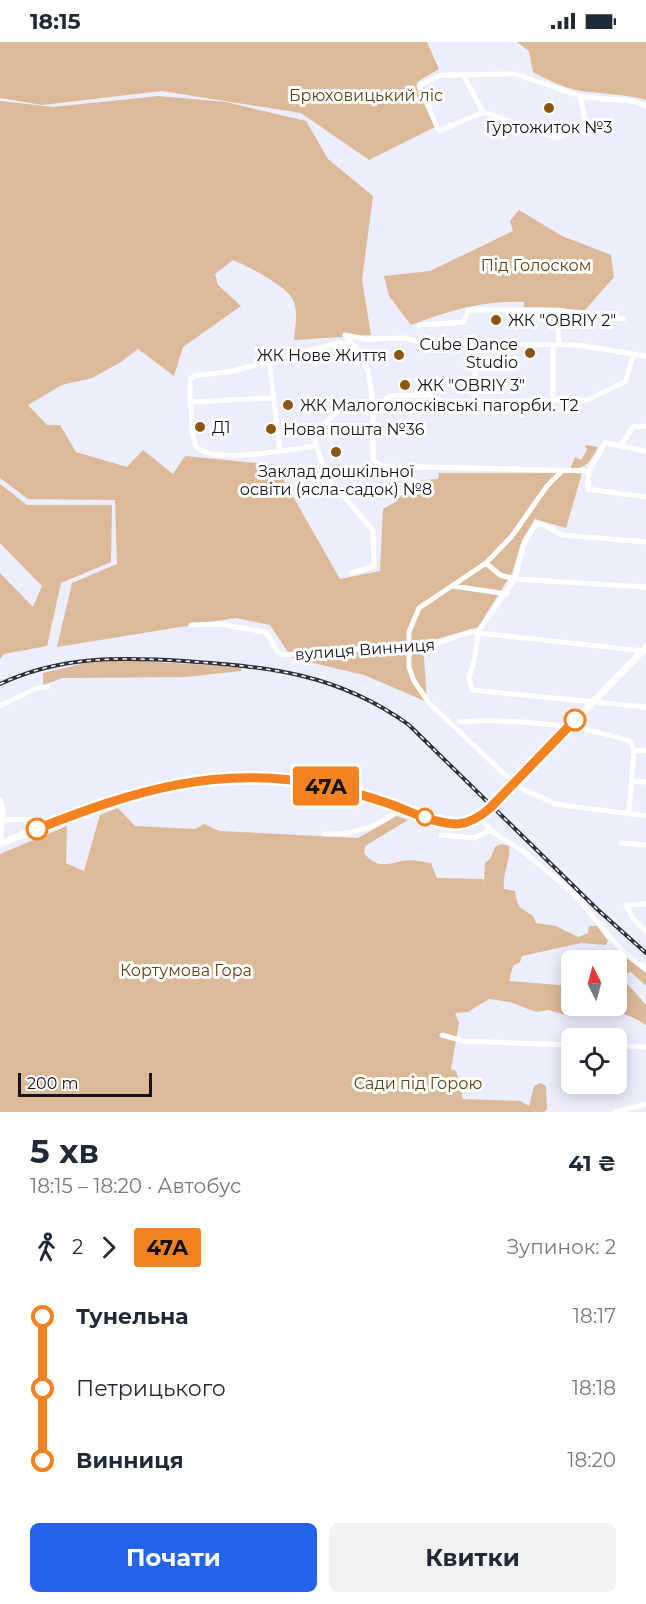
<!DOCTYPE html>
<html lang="uk">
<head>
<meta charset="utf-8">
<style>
  :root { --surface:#fff; --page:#f2f2f3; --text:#1f2937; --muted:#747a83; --accent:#2563eb }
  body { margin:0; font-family:Montserrat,sans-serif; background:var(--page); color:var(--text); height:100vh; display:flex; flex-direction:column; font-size:22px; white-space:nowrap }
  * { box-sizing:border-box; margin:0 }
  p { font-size:20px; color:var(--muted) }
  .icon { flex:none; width:33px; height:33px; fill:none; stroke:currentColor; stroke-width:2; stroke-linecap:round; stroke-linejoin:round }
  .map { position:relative; height:1070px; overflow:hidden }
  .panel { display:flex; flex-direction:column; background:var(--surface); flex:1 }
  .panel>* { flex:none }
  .badge { padding:0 12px; border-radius:4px; font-size:21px; line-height:39px }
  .needle { width:39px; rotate:354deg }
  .buttons { position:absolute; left:561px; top:908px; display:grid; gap:12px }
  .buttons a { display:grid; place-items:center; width:66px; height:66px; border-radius:9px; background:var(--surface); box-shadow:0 3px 15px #0003; font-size:30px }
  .scale { position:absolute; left:18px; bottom:15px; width:134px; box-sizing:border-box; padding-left:6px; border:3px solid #13131c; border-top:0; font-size:16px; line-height:21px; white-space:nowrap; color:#13131c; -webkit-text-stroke:4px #fff; paint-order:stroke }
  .map>.badge { position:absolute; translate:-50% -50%; box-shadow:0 0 0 3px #fff }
  .legs { display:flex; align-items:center; gap:9px; height:66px; padding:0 30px; font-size:20px }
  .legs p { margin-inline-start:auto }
  .summary { display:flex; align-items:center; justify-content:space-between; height:102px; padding:0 30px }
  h1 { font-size:33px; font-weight:700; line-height:45px }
  .primary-button { display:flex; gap:12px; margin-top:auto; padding:12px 30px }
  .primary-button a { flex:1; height:69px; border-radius:9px; background:var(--accent); color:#fff; font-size:24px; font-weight:700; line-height:69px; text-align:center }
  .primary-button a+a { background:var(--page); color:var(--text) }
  ul { padding:0 30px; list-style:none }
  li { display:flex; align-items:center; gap:21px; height:72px; font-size:22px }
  li i { display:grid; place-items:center; width:9px; height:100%; margin:0 8px; background:currentColor }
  li i::after { content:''; width:15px; height:15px; margin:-8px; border:4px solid; border-radius:50%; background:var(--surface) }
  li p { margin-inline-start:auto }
  li:first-child i { background:linear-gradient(#0000 50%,currentColor 0) }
  li:last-child i { background:linear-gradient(currentColor 50%,#0000 0) }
  .status { display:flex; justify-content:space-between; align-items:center; height:42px; padding:0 30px; background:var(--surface); direction:ltr }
  .status svg { height:16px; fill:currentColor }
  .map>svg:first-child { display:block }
  .green { fill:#dcb998 }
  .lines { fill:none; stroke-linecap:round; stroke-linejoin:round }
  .minor { stroke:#fff; stroke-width:5 }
  .major { stroke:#fff; stroke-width:7 }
  .rail-casing { stroke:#30303a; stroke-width:4 }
  .rail { stroke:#fff; stroke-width:1.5; stroke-dasharray:4.5; stroke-linecap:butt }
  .line-1-casing { stroke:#fff; stroke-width:14 }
  .line-1 { stroke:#f58220; stroke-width:9 }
  .poi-dot { fill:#8e560d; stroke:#fff; stroke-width:2 }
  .stop-1-dot { fill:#fff; stroke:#f58220; stroke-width:3 }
  .labels { text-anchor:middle; stroke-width:6; stroke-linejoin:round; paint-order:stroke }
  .park-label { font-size:16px; fill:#674012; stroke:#fff }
  .poi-label { font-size:16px; fill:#13131c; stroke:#fff; text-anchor:start }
  .street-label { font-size:16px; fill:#13131c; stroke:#fff }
</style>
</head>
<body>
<div class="status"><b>18:15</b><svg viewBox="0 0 49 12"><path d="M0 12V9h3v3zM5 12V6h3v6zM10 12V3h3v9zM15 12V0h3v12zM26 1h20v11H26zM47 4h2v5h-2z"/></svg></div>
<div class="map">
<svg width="646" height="1070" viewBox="0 0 646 1070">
  <rect width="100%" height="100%" fill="#ecedfd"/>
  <path class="green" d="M 0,0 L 427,0 L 439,27 L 417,40 L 435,85 L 369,118 L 301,71 L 162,49 L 42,63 L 0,56 Z
    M 517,0 L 646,0 L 646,58 C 624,52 603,52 581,49 C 564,46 548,38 533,30 L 529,9 Z
    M 159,54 L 226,60 L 306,79 L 328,117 L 373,154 L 362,238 L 371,293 L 294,298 C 295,285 299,268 292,256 C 284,243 248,224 233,218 L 215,232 L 218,243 L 241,264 L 183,305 L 174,334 L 138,307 L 121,320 L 92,336 L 62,343 L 28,363 L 47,383 L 60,383 L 76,410 L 127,425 L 143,408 L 173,432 L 185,414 L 275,423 L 340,537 L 380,529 L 383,467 L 397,459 L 412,439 L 438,437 L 439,431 L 582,431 L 566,486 L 535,477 L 522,498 L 512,531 L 478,585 L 423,601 L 427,660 L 364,633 L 292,616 L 270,583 L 236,576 L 57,605 L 72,541 L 117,522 L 115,458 L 28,457 L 0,436 L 0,59 L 53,65 Z
    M 519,168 L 562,194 L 611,213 L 614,235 L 585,268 L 524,265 L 524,260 C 484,258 448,269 411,283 L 389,254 L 384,234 L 430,229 L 513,189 L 510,179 Z
    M 585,403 L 598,405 C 591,419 586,427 570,427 L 575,415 L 581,418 L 587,408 Z
    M 0,442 L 27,463 L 112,463 L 111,520 L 61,541 L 47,604 L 4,612 L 0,617 L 0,531 L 33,565 L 42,544 L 0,501 Z
    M 120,618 L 242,625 L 241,629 L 186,635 L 62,636 L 43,643 L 43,631 L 86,621 Z
    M 118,766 L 135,784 L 195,787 L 204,782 L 220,789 L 358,796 L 397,774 L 408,778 L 365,804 L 364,811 C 376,826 386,823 402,819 C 412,817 422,820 431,821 L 437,836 L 483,837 L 484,840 L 485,821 L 490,817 L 495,805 L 502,802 L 509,804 C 511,819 502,831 504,847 L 515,849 C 518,868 519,864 533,874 L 536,881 L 556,884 L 578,895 L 588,891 L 589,884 L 597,884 L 608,899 L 606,903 L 581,901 L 522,914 L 520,920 L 513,924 L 509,939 L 571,944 L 572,963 L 616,963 L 616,918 L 604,918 L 625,914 L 646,931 L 646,944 L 631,930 L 625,932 L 623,937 L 646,963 L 646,983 C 631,973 615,969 599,964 L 586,973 L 569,974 L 548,968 L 536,970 L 510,960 L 489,957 L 468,970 L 455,971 L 459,981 L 451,1027 L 456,1029 L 463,1057 L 520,1059 L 529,1064 L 534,1044 L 541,1041 L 546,1044 L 547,1067 L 544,1070 L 0,1070 L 0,812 L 67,784 L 66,821 L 84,829 L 100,773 Z"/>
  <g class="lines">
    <path class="minor" d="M 464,34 L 483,70 L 557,96 L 583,85 L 585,78 L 580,54
      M 483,70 L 439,89 L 419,44 L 441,33 L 515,32 L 583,55 L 632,59 L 646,64
      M 557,268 L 624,277
      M 419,283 L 464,280 L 468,268 L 557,268 L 559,303
      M 352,301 L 345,293 L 366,297 L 405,296 L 422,301 L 578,303 L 646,314
      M 553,303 L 553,359
      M 633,313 L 626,339 L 587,358 L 464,360 L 443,359 L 428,353 L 390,354 L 373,368 L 373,418 L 382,424 L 589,429 L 605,401 L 646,409
      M 269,318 L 280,408
      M 274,356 L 191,360 L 192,390 L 196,405 C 218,423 288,407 316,404
      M 475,360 L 475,302
      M 190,364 L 190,337 L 195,334 L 233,329 L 337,301 L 352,301 C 370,319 371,344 373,368 L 371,364 C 345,355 324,378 315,399 L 326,434 L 373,488 L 374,524 L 352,531
      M 621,403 L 633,385 L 646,384
      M 562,429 L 547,444 L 512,494 L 486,521 L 419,566 L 409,590 L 409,625 L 414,639 L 429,661 L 517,744 L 555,762 L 646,774
      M 589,429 L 588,447 L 646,455
      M 646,500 L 562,493 L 542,482 L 535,483 L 523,504 L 515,537 L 479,588 L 474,619 L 469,636 L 472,648 L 646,665
      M 486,521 L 500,533 L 515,537 L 646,545
      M 453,544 L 507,552
      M 191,583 L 218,582 L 265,590 C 274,597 272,609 283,613 L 358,607 L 423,606 L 470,590 L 644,609
      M 0,664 L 37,646 L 47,645
      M 459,680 C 506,676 586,683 631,700 L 634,708 L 629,771
      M 634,708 L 646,709
      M 632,739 L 646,740
      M 0,758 L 3,766 L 0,802
      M 481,775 C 491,795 514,800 530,815 C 544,827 560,838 572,851 C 597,876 615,908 646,927
      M 0,778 L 33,777 L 37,787
      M 325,792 C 353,793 379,786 400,766
      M 441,793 L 475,796 L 490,788
      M 621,801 L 646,803
      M 646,862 L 626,863 L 633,877 L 646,889
      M 442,993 L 463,999 L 572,1003
      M 616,1004 L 646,1005
      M 615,1070 L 646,1062"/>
    <path class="major" d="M 501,756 L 646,605
      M 0,802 C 106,758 206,719 323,743 C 345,748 367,755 389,762 C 410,769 435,782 459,782 C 472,781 481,774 491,766"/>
    <g class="rail-casing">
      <path id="rail" d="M 0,642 C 60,614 119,615 184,619 C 269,625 337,631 409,683 L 597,867 L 646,911"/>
    </g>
    <use href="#rail" class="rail"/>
  </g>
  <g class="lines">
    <g class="line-1-casing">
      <path id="line-1" d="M 37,787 C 133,749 218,722 322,743 C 346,748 370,755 393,763 C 413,771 436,782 458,782 C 471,781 481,774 490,766 L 575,678"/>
    </g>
    <use href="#line-1" class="line-1"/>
  </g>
  <g class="poi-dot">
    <circle cx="549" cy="66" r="6"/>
    <circle cx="496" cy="278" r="6"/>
    <circle cx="530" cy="311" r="6"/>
    <circle cx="399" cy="313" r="6"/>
    <circle cx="405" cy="343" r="6"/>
    <circle cx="288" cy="363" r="6"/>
    <circle cx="200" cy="385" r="6"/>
    <circle cx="271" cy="387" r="6"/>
    <circle cx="336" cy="410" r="6"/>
  </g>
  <g class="stop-1-dot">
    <circle cx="575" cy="678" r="10"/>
    <circle cx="425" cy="775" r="8"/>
    <circle cx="37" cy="787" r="10"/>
  </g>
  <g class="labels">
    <g class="park-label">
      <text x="366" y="59">Брюховицький ліс</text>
      <text x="536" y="229">Під Голоском</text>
      <text x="186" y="934">Кортумова Гора</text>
      <text x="418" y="1047">Сади під Горою</text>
    </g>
    <g class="poi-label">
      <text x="549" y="91" text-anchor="middle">Гуртожиток №3</text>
      <text x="508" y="284">ЖК "OBRIY 2"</text>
      <text x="518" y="308" text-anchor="end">Cube Dance<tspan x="518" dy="18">Studio</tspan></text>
      <text x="387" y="319" text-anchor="end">ЖК Нове Життя</text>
      <text x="417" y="349">ЖК "OBRIY 3"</text>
      <text x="300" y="369">ЖК Малоголосківські пагорби. Т2</text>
      <text x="212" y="391">Д1</text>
      <text x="283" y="393">Нова пошта №36</text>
      <text x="336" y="435" text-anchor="middle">Заклад дошкільної<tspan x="336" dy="18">освіти (ясла-садок) №8</tspan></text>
    </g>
    <g class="street-label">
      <text transform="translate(365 607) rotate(-4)" y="6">вулиця Винниця</text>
    </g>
  </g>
</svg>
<div class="buttons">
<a><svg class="needle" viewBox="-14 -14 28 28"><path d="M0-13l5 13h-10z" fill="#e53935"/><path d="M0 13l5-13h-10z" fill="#747a83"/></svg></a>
<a><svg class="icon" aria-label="locate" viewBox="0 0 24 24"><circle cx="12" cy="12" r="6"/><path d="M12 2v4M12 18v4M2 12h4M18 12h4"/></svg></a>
</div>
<div class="scale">200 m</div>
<b class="badge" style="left:326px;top:744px;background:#f58220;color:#111">47А</b>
</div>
<section class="panel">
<div class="summary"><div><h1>5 хв</h1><p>18:15 – 18:20 · Автобус</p></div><b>41 ₴</b></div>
<div class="legs"><svg class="icon" aria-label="walk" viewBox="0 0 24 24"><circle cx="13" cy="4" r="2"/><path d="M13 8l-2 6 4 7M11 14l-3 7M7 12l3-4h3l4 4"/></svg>2<svg class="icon" aria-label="forward" viewBox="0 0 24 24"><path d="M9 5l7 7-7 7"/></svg><b class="badge" style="background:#f58220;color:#111">47А</b><p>Зупинок: 2</p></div>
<ul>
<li><i style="color:#f58220"></i><b>Тунельна</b><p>18:17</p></li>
<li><i style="color:#f58220"></i><span>Петрицького</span><p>18:18</p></li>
<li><i style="color:#f58220"></i><b>Винниця</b><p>18:20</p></li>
</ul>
<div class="primary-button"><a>Почати</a><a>Квитки</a></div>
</section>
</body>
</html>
